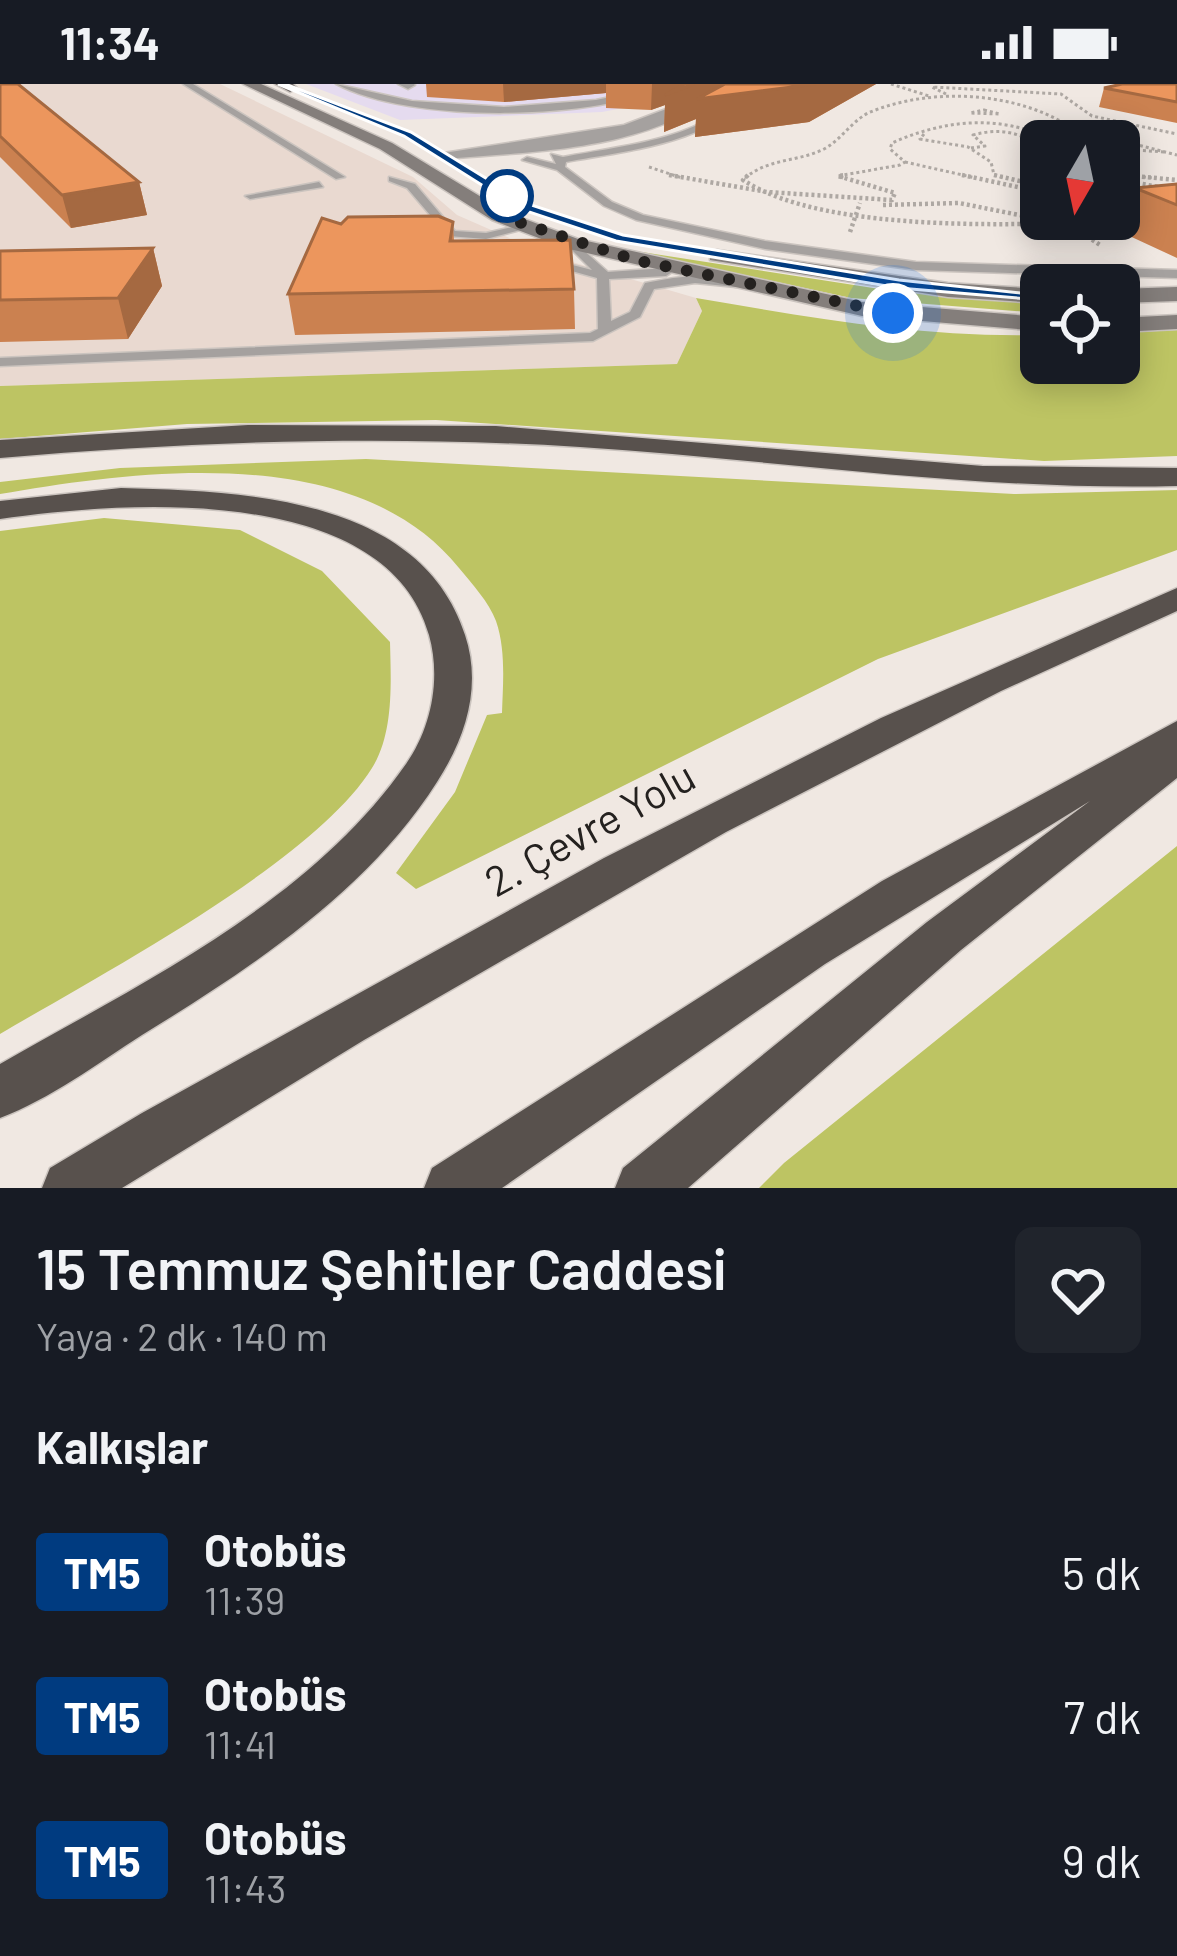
<!DOCTYPE html>
<html lang="tr">
<head>
<meta charset="utf-8">
<style>
  :root { --surface:#171b24; --page:#20242c; --text:#f1f3f6; --muted:#9ea1a6 }
  body { margin:0; font-family:Barlow,sans-serif; background:var(--page); color:var(--text); height:100vh; display:flex; flex-direction:column; font-size:45px; white-space:nowrap }
  * { box-sizing:border-box; margin:0 }
  p { font-size:39px; color:var(--muted) }
  .icon { flex:none; width:66px; height:66px; fill:none; stroke:currentColor; stroke-width:2; stroke-linecap:round; stroke-linejoin:round }
  .map { position:relative; height:1104px; overflow:hidden }
  .details { display:flex; flex-direction:column; background:var(--surface); flex:1 }
  .details>* { flex:none }
  .badge { padding:0 24px; border-radius:9px; font-size:42px; line-height:78px }
  .needle { width:78px; rotate:189deg }
  .buttons { position:absolute; left:1020px; top:36px; display:grid; gap:24px }
  .buttons a { display:grid; place-items:center; width:120px; height:120px; border-radius:18px; background:var(--surface); box-shadow:0 6px 30px #0003; font-size:60px }
  .you { position:absolute; width:60px; height:60px; margin:-30px; border:9px solid #fff; border-radius:50%; background:#1a73e8; box-shadow:0 0 0 18px #1a73e833 }
  .map>.badge { position:absolute; translate:-50% -50%; box-shadow:0 0 0 6px #fff }
  h2 { padding:0 36px; font-size:45px; line-height:108px }
  .round { display:grid; place-items:center; flex:none; width:126px; height:126px; border-radius:18px; background:var(--page) }
  .headline { display:flex; align-items:center; justify-content:space-between; height:204px; padding:0 36px }
  h1 { font-size:57px; font-weight:600; line-height:90px }
  ul { padding:0; list-style:none }
  li { display:flex; align-items:center; gap:36px; height:144px; padding:0 36px }
  li div { flex:1 }
  li b { display:block; font-size:45px }
  li em { font-style:normal }
  li .badge { min-width:132px; font-weight:700; text-align:center }
  .status { display:flex; justify-content:space-between; align-items:center; height:84px; padding:0 60px; background:var(--surface); direction:ltr }
  .status svg { height:33px; fill:currentColor }
  .map>svg:first-child { display:block }
  .built { fill:#e9d9d0 }
  .education { fill:#e5dbef }
  .green { fill:#bdc463 }
  .lines { fill:none; stroke-linecap:round; stroke-linejoin:round }
  .lane-casing { stroke:#cbc4bf; stroke-width:3 }
  .street-casing { stroke:#cbc4bf; stroke-width:3 }
  .secondary-casing { stroke:#cbc4bf; stroke-width:3 }
  .primary-casing { stroke:#cbc4bf; stroke-width:3 }
  .highway-casing { stroke:#cbc4bf; stroke-width:3 }
  .path-far1 { stroke:#aea8a3; stroke-width:3; stroke-dasharray:3 3; stroke-linecap:butt }
  .path { stroke:#aea8a3; stroke-width:4.5; stroke-dasharray:3 3; stroke-linecap:butt }
  .lane { fill:#a5a19f; fill-rule:evenodd }
  .street { fill:#a5a19f; fill-rule:evenodd }
  .secondary { fill:#847e7b; fill-rule:evenodd }
  .primary { fill:#6c6562; fill-rule:evenodd }
  .highway { fill:#58514d; fill-rule:evenodd }
  .wall { fill:#cb8150 }
  .shaded-wall { fill:#a56941 }
  .building { fill:#ec965d; stroke:#a56941; stroke-width:3 }
  .line { fill:#003b80; stroke:#fff; stroke-width:3 }
  .walk { stroke:#24211f; stroke-width:12; stroke-dasharray:0 21.6 }
  .stop-dot { fill:#fff; stroke:#003b80; stroke-width:6 }
  .labels { text-anchor:middle; stroke-width:10; stroke-linejoin:round; paint-order:stroke }
  .near-street-label { font-size:42px; fill:#24211f; stroke:#f0e8e2 }
</style>
</head>
<body>
<div class="status"><b>11:34</b><svg viewBox="0 0 49 12"><path d="M0 12V9h3v3zM5 12V6h3v6zM10 12V3h3v9zM15 12V0h3v12zM26 1h20v11H26zM47 4h2v5h-2z"/></svg></div>
<div class="map">
<svg width="1177" height="1104" viewBox="0 0 1177 1104">
  <rect width="100%" height="100%" fill="#f0e8e2"/>
  <path class="built" d="M 0,0 L 220,0 L 413,93 L 457,131 L 548,171 L 696,214 L 702,227 L 677,280 L 0,302 Z"/>
  <path class="education" d="M 306,0 L 705,0 L 660,17 L 602,28 L 400,36 Z"/>
  <path class="green" d="M 629,166 L 899,208 L 1041,219 L 1041,229 L 851,214 Z
    M 696,214 C 812,234 924,254 1041,251 L 1041,279 L 1119,279 L 1119,249 L 1177,246 L 1177,372 L 1044,377 L 436,336 L 187,340 L 0,355 L 0,302 L 677,280 L 702,227 Z
    M 366,375 L 1014,410 L 1177,406 L 1177,466 L 878,575 L 416,805 L 396,789 L 455,708 L 487,631 L 502,629 C 503,599 506,566 496,537 C 489,518 472,500 459,484 C 358,358 143,385 0,410 L 0,398 L 120,384 Z
    M 104,434 L 240,446 L 322,487 L 390,558 C 391,598 394,649 372,684 C 313,779 101,890 0,950 L 0,447 Z
    M 1177,762 L 1177,1104 L 759,1104 L 784,1079 Z"/>
  <g class="lines">
    <g class="lane-casing">
      <path id="lane" d="M 183,0 L 193,0 L 345,93 L 336,95 Z
        M 336,0 L 412,17 L 504,23 L 596,16 L 673,0 C 596,37 411,40 336,0 Z
        M 750,0 L 758,0 C 719,59 631,66 566,78 L 565,83 L 612,118 L 643,131 L 765,157 L 916,178 L 1177,186 L 1177,194 L 916,186 L 765,165 L 636,136 L 604,122 L 557,86 L 522,76 L 527,73 L 556,80 L 551,70 L 563,73 C 624,61 712,55 750,0 Z
        M 389,93 L 415,100 L 455,147 L 486,149 L 526,140 L 532,143 L 486,155 L 448,152 L 407,104 L 389,97 Z
        M 319,98 L 323,103 L 250,115 L 245,112 Z
        M 572,156 L 608,188 L 666,184 L 672,188 L 666,192 L 609,195 L 611,237 L 630,228 L 645,199 C 675,193 714,186 742,199 L 736,203 L 695,199 L 654,205 L 640,233 L 593,257 L 0,282 L 0,274 L 590,249 L 598,245 L 597,194 L 543,179 L 549,175 L 592,186 L 566,160 Z"/>
    </g>
    <g class="street-casing">
      <path id="street" d="M 398,0 L 414,0 L 415,1 L 408,5 Z
        M 712,0 L 728,0 C 658,67 536,67 445,75 L 437,70 L 624,41 L 690,16 Z"/>
    </g>
    <g class="secondary-casing">
      <path id="secondary" d="M 243,0 L 261,0 L 392,59 L 506,128 L 578,155 L 862,218 L 1041,233 L 1041,247 L 862,232 L 565,164 L 492,136 L 380,65 Z
        M 717,166 L 948,199 L 1041,205 L 1041,219 L 948,213 L 710,176 L 710,168 Z
        M 1177,203 L 1177,217 L 1119,219 L 1119,205 Z
        M 1177,231 L 1177,245 L 1119,248 L 1119,234 Z"/>
    </g>
    <g class="primary-casing">
      <path id="primary" d="M 275,0 L 293,0 L 297,4 L 290,8 Z"/>
    </g>
    <g class="highway-casing">
      <path id="highway" d="M 248,341 L 496,342 L 983,382 L 1177,384 L 1177,402 C 977,407 779,376 580,363 C 386,351 193,357 0,374 L 0,356 Z
        M 121,404 C 243,407 421,413 465,551 C 482,602 466,653 437,698 C 367,808 251,884 142,951 C 97,980 50,1015 0,1034 L 0,980 C 143,898 309,819 406,680 C 432,643 441,594 429,551 C 386,398 123,417 0,435 L 0,417 Z
        M 1177,504 L 1177,527 L 1001,607 L 726,748 L 364,956 L 122,1104 L 42,1104 L 50,1084 L 142,1029 L 604,774 L 881,634 Z
        M 1177,637 L 1177,694 L 961,866 L 688,1104 L 615,1104 L 623,1084 L 927,838 L 1090,717 L 825,880 L 502,1104 L 424,1104 L 432,1084 L 882,797 Z"/>
    </g>
    <path class="path-far1" d="M 891,0 L 929,12
      M 946,10 L 932,3 L 1061,10 L 1092,32 L 1177,50
      M 984,26 L 1000,30 L 970,29 Z
      M 1076,45 L 1177,71
      M 924,50 L 920,55 L 968,63 L 991,78 L 994,91 L 1005,94
      M 971,64 L 985,62 L 973,51 C 999,44 1021,47 1041,65
      M 1119,65 L 1165,68
      M 905,78 L 976,94
      M 649,83 L 682,94
      M 1119,90 L 1153,94
      M 745,94 C 769,74 798,78 824,65 C 841,56 851,38 868,29 C 936,0 1034,8 1089,57
      M 843,94 L 838,92 L 900,81 L 905,78 L 890,65 L 892,59 C 943,36 1002,29 1052,57"/>
    <path class="path" d="M 669,91 L 767,108 L 892,116 L 895,109 L 838,92 L 846,91
      M 748,91 L 743,96 C 829,152 1030,140 1133,137
      M 962,91 L 1041,108
      M 994,91 L 1041,102
      M 1124,91 L 1177,96
      M 1119,96 L 1177,106
      M 1119,111 L 1141,109
      M 883,121 L 959,119 L 1034,134
      M 1067,139 L 1100,161
      M 850,148 L 860,119"/>
    <use href="#lane" class="lane"/>
    <use href="#street" class="street"/>
    <use href="#secondary" class="secondary"/>
    <use href="#primary" class="primary"/>
    <use href="#highway" class="highway"/>
  </g>
  <path class="wall" d="M 0,0 L 139,98 L 147,131 L 71,144 L 0,73 Z
    M 426,0 L 876,0 L 809,38 L 695,53 L 696,35 L 664,48 L 665,21 L 651,26 L 606,24 L 606,9 L 504,18 L 427,13 Z
    M 1177,0 L 1177,39 L 1099,23 L 1104,4 Z
    M 1177,100 L 1177,174 L 1123,149 L 1135,104 Z
    M 453,138 L 454,157 L 574,205 L 575,245 L 295,251 L 288,210 Z
    M 153,164 L 162,202 L 128,255 L 0,258 L 0,167 Z"/>
  <path class="shaded-wall" d="M 503,0 L 606,0 L 606,9 L 504,18 Z
    M 652,0 L 876,0 L 809,38 L 695,53 L 696,35 L 664,48 L 665,21 L 651,26 Z
    M 139,98 L 147,131 L 71,144 L 62,111 Z
    M 153,164 L 162,202 L 128,255 L 118,214 Z"/>
  <path class="building" d="M 0,0 L 18,0 L 139,98 L 62,111 L 0,52 Z
    M 685,0 L 694,0 L 665,11 Z
    M 725,0 L 816,0 L 697,15 Z
    M 1122,0 L 1177,0 L 1177,18 L 1104,4 Z
    M 1177,100 L 1177,121 L 1135,104 Z
    M 438,132 L 453,138 L 450,157 L 570,156 L 574,205 L 288,210 L 322,134 L 341,140 L 348,133 Z
    M 153,164 L 118,214 L 0,216 L 0,167 Z"/>
  <path class="line" d="M 278,0 L 285,0 L 411,48 L 528,120 L 623,151 L 899,196 L 1048,212 L 1041,216 L 899,204 L 616,157 L 520,125 L 404,52 Z"/>
  <g class="lines">
    <path class="walk" d="M 507,112 L 500,132 L 635,176 L 893,229"/>
  </g>
  <circle class="stop-dot" cx="507" cy="112" r="24"/>
  <g class="labels">
    <g class="near-street-label">
      <text transform="translate(590 745) rotate(-29)" y="15">2. Çevre Yolu</text>
    </g>
  </g>
</svg>
<div class="buttons">
<a><svg class="needle" viewBox="-14 -14 28 28"><path d="M0-13l5 13h-10z" fill="#e53935"/><path d="M0 13l5-13h-10z" fill="#9ea1a6"/></svg></a>
<a><svg class="icon" aria-label="locate" viewBox="0 0 24 24"><circle cx="12" cy="12" r="6"/><path d="M12 2v4M12 18v4M2 12h4M18 12h4"/></svg></a>
</div>
<div class="you" style="left:893px;top:229px"></div>
</div>
<section class="details">
<div class="headline"><div><h1>15 Temmuz Şehitler Caddesi</h1><p>Yaya · 2 dk · 140 m</p></div><a class="round"><svg class="icon" aria-label="heart" viewBox="0 0 24 24"><path d="M12 20l-8-8c-3-5 5-10 8-4 3-6 11-1 8 4z"/></svg></a></div>
<h2>Kalkışlar</h2>
<ul>
<li><span class="badge" style="background:#003b80;color:#fff">TM5</span><div><b>Otobüs</b><p>11:39</p></div><em>5 dk</em></li>
<li><span class="badge" style="background:#003b80;color:#fff">TM5</span><div><b>Otobüs</b><p>11:41</p></div><em>7 dk</em></li>
<li><span class="badge" style="background:#003b80;color:#fff">TM5</span><div><b>Otobüs</b><p>11:43</p></div><em>9 dk</em></li>
</ul>
</section>
</body>
</html>
